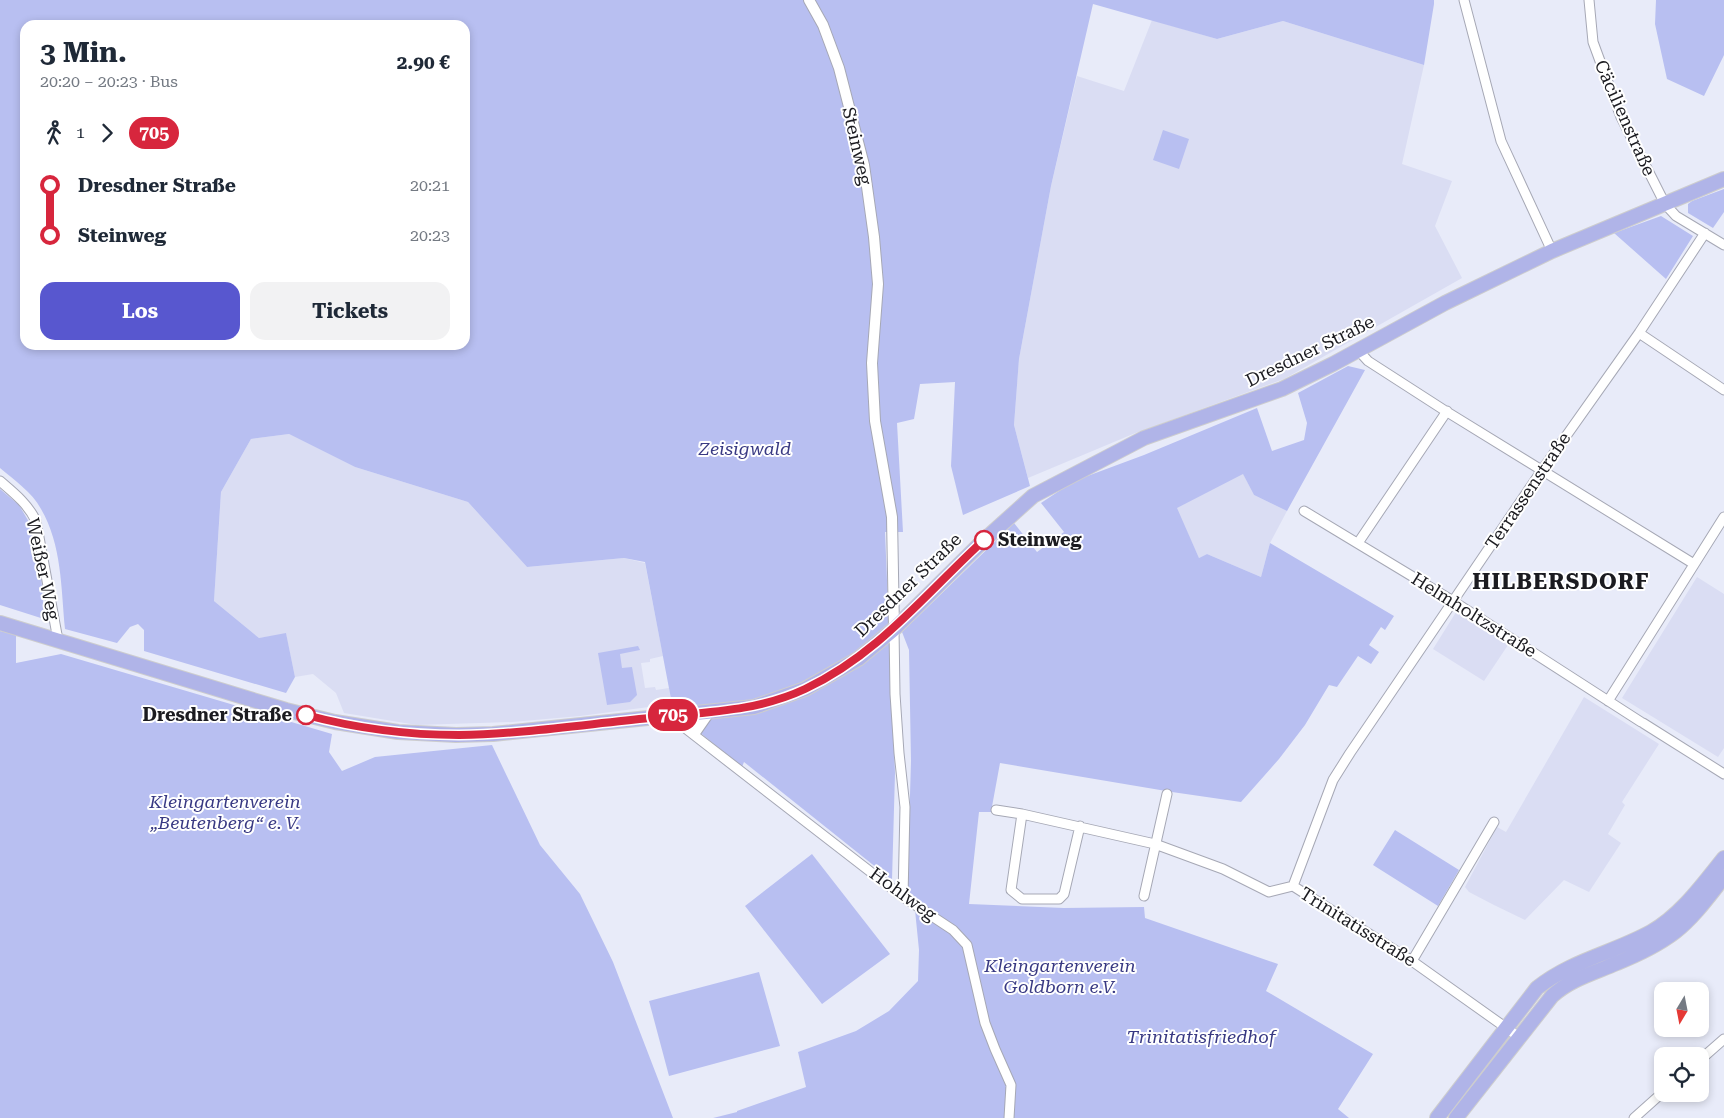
<!DOCTYPE html>
<html lang="de">
<head>
<meta charset="utf-8">
<style>
  :root { --surface:#fff; --page:#f2f2f3; --text:#1f2937; --muted:#747a83; --accent:#5857cf }
  body { margin:0; font-family:"Roboto Serif",serif; background:var(--page); color:var(--text); height:100vh; display:flex; flex-direction:column; font-size:19px; white-space:nowrap }
  * { box-sizing:border-box; margin:0 }
  p { font-size:16px; color:var(--muted) }
  .icon { flex:none; width:28px; height:28px; fill:none; stroke:currentColor; stroke-width:2; stroke-linecap:round; stroke-linejoin:round }
  .map { position:relative; flex:1; overflow:hidden }
  .side { position:absolute; left:20px; top:20px; width:450px; height:330px; display:flex; flex-direction:column; background:var(--surface); border-radius:15px; box-shadow:0 2px 8px #0003 }
  .side>* { flex:none }
  .badge { padding:0 10px; border-radius:16px; font-size:18px; line-height:32px }
  .needle { width:32px; rotate:190deg }
  .fabs { position:absolute; left:1654px; top:982px; display:grid; gap:10px }
  .fabs a { display:grid; place-items:center; width:55px; height:55px; border-radius:10px; background:var(--surface); box-shadow:0 2px 8px #0003; font-size:25px }
  .map>.badge { position:absolute; translate:-50% -50%; box-shadow:0 0 0 2px #fff }
  .legs { display:flex; align-items:center; gap:8px; height:55px; padding:0 20px; font-size:16px }
  .legs p { margin-inline-start:auto }
  .headline { display:flex; align-items:center; justify-content:space-between; height:85px; padding:0 20px }
  h1 { font-size:28px; font-weight:700; line-height:38px }
  .button { display:flex; gap:10px; margin-top:auto; padding:10px 20px }
  .button a { flex:1; height:58px; border-radius:15px; background:var(--accent); color:#fff; font-size:20px; font-weight:700; line-height:58px; text-align:center }
  .button a+a { background:var(--page); color:var(--text) }
  ul { padding:0 20px; list-style:none }
  li { display:flex; align-items:center; gap:18px; height:50px; font-size:19px }
  li i { display:grid; place-items:center; width:8px; height:100%; margin:0 6px; background:currentColor }
  li i::after { content:''; width:12px; height:12px; margin:-6px; border:4px solid; border-radius:50%; background:var(--surface) }
  li p { margin-inline-start:auto }
  li:first-child i { background:linear-gradient(#0000 50%,currentColor 0) }
  li:last-child i { background:linear-gradient(currentColor 50%,#0000 0) }
  .map>svg:first-child { display:block }
  .built { fill:#daddf3 }
  .green { fill:#b8bff1; fill-rule:evenodd }
  .lines { fill:none; stroke-linecap:round; stroke-linejoin:round }
  .minor-casing { stroke:#a6a8b5; stroke-width:11 }
  .tertiary-casing { stroke:#a6a8b5; stroke-width:12 }
  .primary-casing { stroke:#cdcdce; stroke-width:16 }
  .minor { stroke:#fff; stroke-width:9 }
  .tertiary { stroke:#fff; stroke-width:10 }
  .primary { stroke:#b0b4e8; stroke-width:14 }
  .line-1-casing { stroke:#fff; stroke-width:11 }
  .line-1 { stroke:#d7263d; stroke-width:8 }
  .stop-1-dot { fill:#fff; stroke:#d7263d; stroke-width:2.5 }
  .labels { text-anchor:middle; stroke-width:4; stroke-linejoin:round; paint-order:stroke }
  .street-label { font-size:18px; fill:#1b1b20; stroke:#fff }
  .park-label { font-size:18px; font-style:italic; fill:#383983; stroke:#fff }
  .stop-label { font-size:18px; font-weight:bold; fill:#1b1b20; stroke:#fff; text-anchor:start }
  .district-label { font-size:22px; font-weight:bold; letter-spacing:1px; fill:#1b1b20; stroke:#fff }
</style>
</head>
<body>
<div class="map">
<svg width="1724" height="1118" viewBox="0 0 1724 1118">
  <rect width="100%" height="100%" fill="#e8ebf9"/>
  <path class="built" d="M 1152,20 L 1217,39 L 1283,21 L 1424,65 L 1402,164 L 1452,181 L 1435,226 L 1462,278 L 1284,379 L 1133,434 L 1028,478 L 1014,425 L 1019,359 L 1051,186 L 1077,76 L 1124,91 Z
    M 289,434 L 355,467 L 468,502 L 527,567 L 624,558 L 645,563 L 663,656 L 650,659 L 650,662 L 641,663 L 645,688 L 655,687 L 656,690 L 669,688 L 672,704 L 580,716 L 512,722 L 417,725 L 344,713 L 336,693 L 313,674 L 295,677 L 286,634 L 259,638 L 214,601 L 221,492 L 251,439 Z
    M 1243,473 L 1254,495 L 1287,511 L 1270,543 L 1261,577 L 1207,554 L 1199,558 L 1176,508 Z
    M 1697,577 L 1724,594 L 1724,748 L 1718,757 L 1622,698 Z
    M 1458,609 L 1510,642 L 1484,681 L 1433,649 Z
    M 1584,697 L 1659,744 L 1622,802 L 1625,805 L 1608,834 L 1621,843 L 1589,892 L 1564,880 L 1525,920 L 1494,905 L 1469,892 L 1465,887 L 1497,827 L 1506,832 Z"/>
  <path class="green" d="M 0,0 L 1434,0 L 1434,4 L 1424,65 L 1283,21 L 1217,39 L 1093,4 L 1051,186 L 1019,359 L 1014,425 L 1030,486 L 963,515 L 951,466 L 955,382 L 920,384 L 914,419 L 897,423 L 903,532 L 885,532 L 895,773 L 892,880 L 744,762 L 742,767 L 687,722 L 692,721 L 672,704 L 645,562 L 624,558 L 527,567 L 468,502 L 355,467 L 289,434 L 251,439 L 221,492 L 214,601 L 259,638 L 286,633 L 295,677 L 286,693 L 144,651 L 144,630 L 138,624 L 130,627 L 117,643 L 65,629 C 61,588 62,545 41,509 C 32,492 14,480 0,468 ZM 25,25 L 465,25 L 465,345 L 25,345 Z
    M 1656,0 L 1724,0 L 1724,55 L 1704,96 L 1667,79 L 1655,24 Z
    M 1163,130 L 1189,139 L 1179,169 L 1153,160 Z
    M 1724,189 L 1724,212 L 1713,228 L 1688,213 L 1688,204 L 1692,201 Z
    M 1661,216 L 1693,236 L 1666,279 L 1614,233 Z
    M 1348,366 L 1365,370 L 1287,511 L 1254,495 L 1243,474 L 1177,508 L 1199,558 L 1207,554 L 1261,577 L 1270,543 L 1394,616 L 1385,630 L 1381,627 L 1369,645 L 1379,652 L 1371,664 L 1358,656 L 1337,687 L 1329,685 L 1305,725 L 1279,759 L 1241,802 L 1172,792 L 1000,763 L 991,812 L 979,812 L 969,904 L 1064,908 L 1144,907 L 1145,918 L 1278,964 L 1266,991 L 1373,1054 L 1338,1109 L 1349,1118 L 713,1118 L 737,1112 L 737,1111 L 806,1087 L 798,1052 L 856,1031 L 889,1011 L 918,981 L 919,950 L 915,910 L 952,933 L 963,933 L 907,896 L 911,761 L 909,650 L 902,632 L 1014,523 L 1037,552 L 1064,532 L 1041,503 L 1074,481 L 1144,455 L 1257,408 L 1272,451 L 1304,440 L 1307,423 L 1298,393 Z
    M 0,489 L 19,505 L 39,539 L 44,619 L 0,605 Z
    M 0,631 L 16,634 L 16,663 L 61,654 L 332,734 L 329,752 L 342,771 L 375,757 L 492,745 L 540,845 L 580,894 L 613,962 L 673,1118 L 0,1118 Z
    M 638,646 L 640,650 L 620,654 L 622,668 L 632,667 L 637,695 L 630,702 L 607,705 L 598,653 Z
    M 1395,830 L 1459,870 L 1438,906 L 1373,865 Z
    M 812,854 L 890,954 L 822,1004 L 745,906 Z
    M 759,972 L 780,1046 L 669,1076 L 649,1001 Z"/>
  <g class="lines">
    <g class="minor-casing">
      <path id="minor" d="M 1464,0 L 1501,141 L 1552,251
        M 1589,0 L 1593,42 L 1600,61 L 1621,117 L 1665,204 L 1676,216 L 1724,245
        M 1639,333 L 1724,390
        M 1358,350 L 1368,361 L 1444,410 L 1694,564
        M 0,481 C 14,493 28,504 36,521 L 58,640
        M 1304,511 L 1453,601 L 1641,722
        M 1358,543 L 1447,411
        M 894,629 L 895,694 L 899,753 L 905,807 L 903,897
        M 1608,701 L 1724,517
        M 675,715 L 676,721 L 703,742 L 903,897 L 953,930 L 967,945 L 985,1023 L 995,1049 L 1011,1085 L 1009,1118
        M 1643,723 L 1724,774
        M 694,735 L 710,712
        M 996,810 L 1022,814 L 1155,844 L 1223,869 L 1269,892 L 1293,886 L 1412,961 L 1519,1037
        M 1022,814 L 1011,890 L 1022,899 L 1059,899 L 1064,894 L 1080,826
        M 1293,886 L 1333,780 L 1350,753 L 1542,470 L 1639,333 L 1705,233
        M 1144,896 L 1167,794
        M 1412,961 L 1494,822
        M 1700,1060 L 1724,1039
        M 1634,1118 L 1662,1093"/>
    </g>
    <g class="tertiary-casing">
      <path id="tertiary" d="M 809,0 L 823,25 L 839,68 L 864,165 L 874,237 L 878,284 L 872,363 L 875,421 L 892,517 L 894,629"/>
    </g>
    <g class="primary-casing">
      <path id="primary" d="M 0,623 L 286,710 L 335,722 L 398,732 L 456,735 L 493,734 L 754,707 L 805,689 L 858,659 L 894,629 L 983,541 L 1033,496 L 1144,438 L 1282,389 L 1333,364 L 1445,303 L 1552,251 L 1724,179
        M 1437,1118 L 1537,988 C 1572,960 1613,953 1651,932 C 1681,915 1703,884 1724,858
        M 1456,1118 L 1552,996 C 1571,979 1594,973 1617,963 C 1637,955 1658,945 1675,932 C 1694,917 1709,896 1724,877"/>
    </g>
    <use href="#minor" class="minor"/>
    <use href="#tertiary" class="tertiary"/>
    <use href="#primary" class="primary"/>
  </g>
  <g class="lines">
    <g class="line-1-casing">
      <path id="line-1" d="M 306,715 C 355,728 408,735 459,735 C 523,734 587,724 650,718 C 704,712 756,712 805,689 C 878,655 926,593 984,540"/>
    </g>
    <use href="#line-1" class="line-1"/>
  </g>
  <g class="stop-1-dot">
    <circle cx="984" cy="540" r="9"/>
    <circle cx="306" cy="715" r="9"/>
  </g>
  <g class="labels">
    <g class="street-label">
      <text transform="translate(1625 118) rotate(66)" y="6">Cäcilienstraße</text>
      <text transform="translate(857 146) rotate(77)" y="6">Steinweg</text>
      <text transform="translate(1310 351) rotate(-26)" y="6">Dresdner Straße</text>
      <text transform="translate(1528 491) rotate(-56)" y="6">Terrassenstraße</text>
      <text transform="translate(43 569) rotate(78)" y="6">Weißer Weg</text>
      <text transform="translate(908 585) rotate(-44)" y="6">Dresdner Straße</text>
      <text transform="translate(1474 615) rotate(32)" y="6">Helmholtzstraße</text>
      <text transform="translate(903 894) rotate(36)" y="6">Hohlweg</text>
      <text transform="translate(1358 927) rotate(32)" y="6">Trinitatisstraße</text>
    </g>
    <g class="park-label">
      <text x="745" y="455">Zeisigwald</text>
      <text x="225" y="808">Kleingartenverein<tspan x="225" dy="21">„Beutenberg“ e. V.</tspan></text>
      <text x="1060" y="972">Kleingartenverein<tspan x="1060" dy="21">Goldborn e.V.</tspan></text>
      <text x="1201" y="1043">Trinitatisfriedhof</text>
    </g>
    <g class="stop-label">
      <text x="998" y="546">Steinweg</text>
      <text x="292" y="721" text-anchor="end">Dresdner Straße</text>
    </g>
    <g class="district-label">
      <text x="1561" y="589">HILBERSDORF</text>
    </g>
  </g>
</svg>
<div class="fabs">
<a><svg class="needle" viewBox="-14 -14 28 28"><path d="M0-13l5 13h-10z" fill="#e53935"/><path d="M0 13l5-13h-10z" fill="#747a83"/></svg></a>
<a><svg class="icon" aria-label="locate" viewBox="0 0 24 24"><circle cx="12" cy="12" r="6"/><path d="M12 2v4M12 18v4M2 12h4M18 12h4"/></svg></a>
</div>
<b class="badge" style="left:673px;top:715px;background:#d7263d;color:#fff">705</b>
<section class="side">
<div class="headline"><div><h1>3 Min.</h1><p>20:20 – 20:23 · Bus</p></div><b>2.90 €</b></div>
<div class="legs"><svg class="icon" aria-label="walk" viewBox="0 0 24 24"><circle cx="13" cy="4" r="2"/><path d="M13 8l-2 6 4 7M11 14l-3 7M7 12l3-4h3l4 4"/></svg>1<svg class="icon" aria-label="forward" viewBox="0 0 24 24"><path d="M9 5l7 7-7 7"/></svg><b class="badge" style="background:#d7263d;color:#fff">705</b></div>
<ul>
<li><i style="color:#d7263d"></i><b>Dresdner Straße</b><p>20:21</p></li>
<li><i style="color:#d7263d"></i><b>Steinweg</b><p>20:23</p></li>
</ul>
<div class="button"><a>Los</a><a>Tickets</a></div>
</section>
</div>
</body>
</html>
